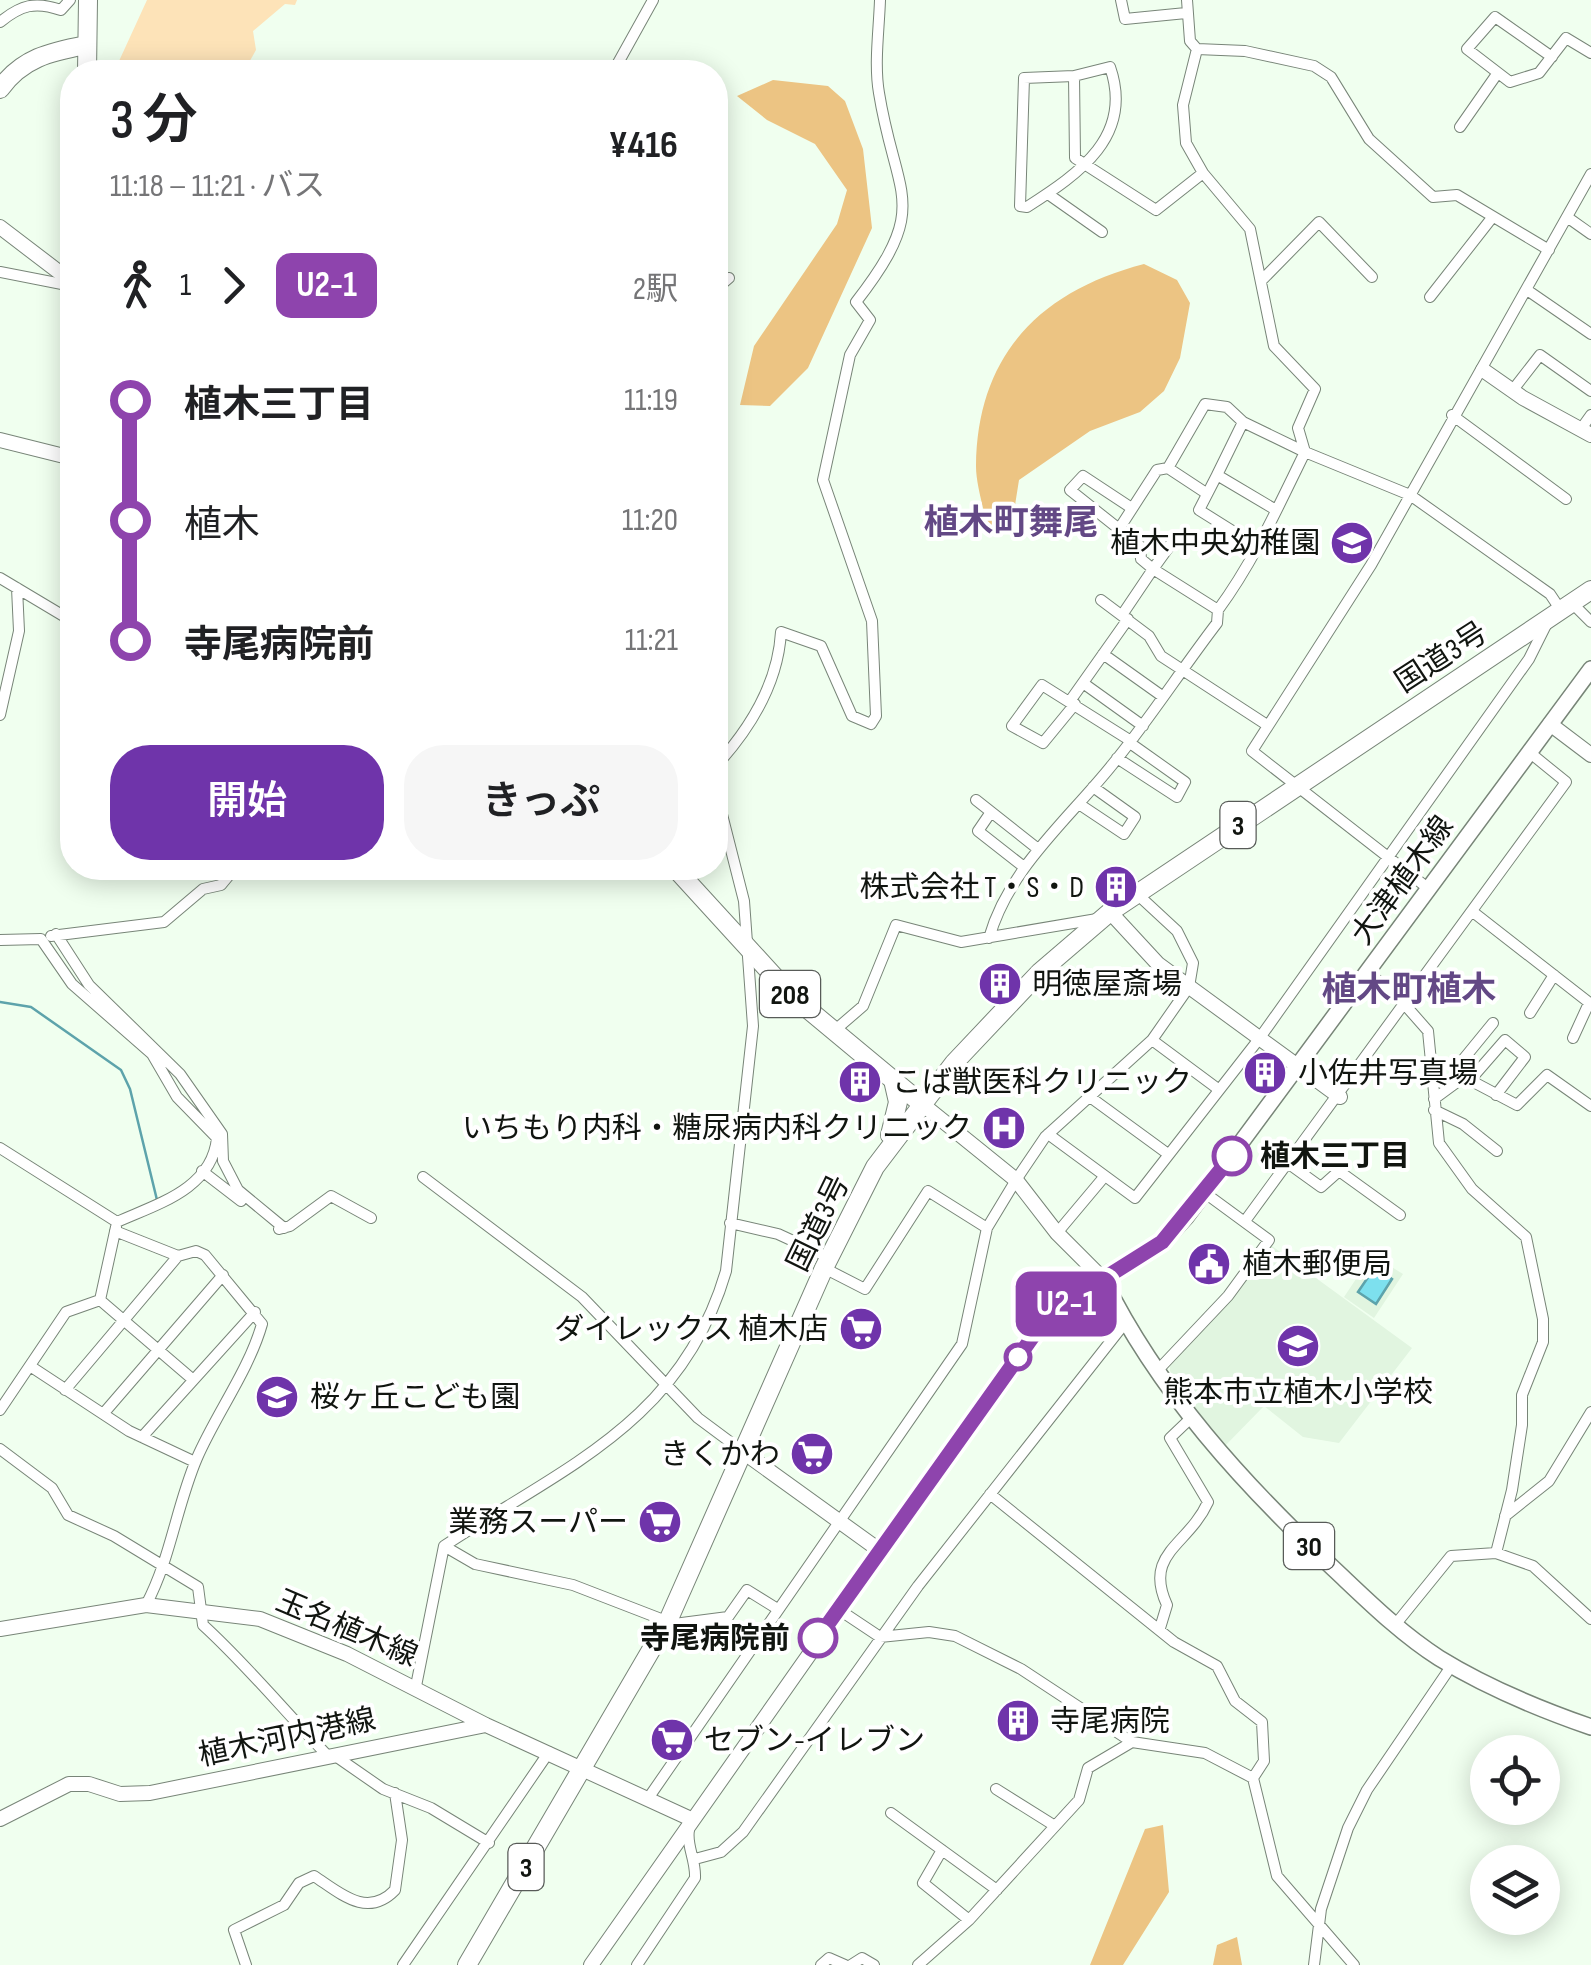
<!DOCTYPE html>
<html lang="ja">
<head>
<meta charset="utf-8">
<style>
  :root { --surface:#fff; --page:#f6f6f6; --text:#202124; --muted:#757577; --accent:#6f34aa }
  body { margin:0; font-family:"Sofia Sans Condensed","Noto Sans JP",sans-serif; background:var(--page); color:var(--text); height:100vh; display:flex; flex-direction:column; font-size:38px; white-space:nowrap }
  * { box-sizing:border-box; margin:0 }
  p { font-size:32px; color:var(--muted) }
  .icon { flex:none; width:55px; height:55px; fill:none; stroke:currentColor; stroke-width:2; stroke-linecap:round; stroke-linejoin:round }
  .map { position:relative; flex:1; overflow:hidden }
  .drawer { position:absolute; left:60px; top:60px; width:668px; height:820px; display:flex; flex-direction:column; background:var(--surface); border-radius:40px; box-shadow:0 5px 25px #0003 }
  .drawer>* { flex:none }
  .badge { padding:0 20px; border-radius:15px; font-size:35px; line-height:65px }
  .fabs { position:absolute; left:1470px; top:1735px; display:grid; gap:20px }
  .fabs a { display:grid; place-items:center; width:90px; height:90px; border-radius:50%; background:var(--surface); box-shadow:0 5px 25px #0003; font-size:50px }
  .map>.badge { position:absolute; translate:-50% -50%; box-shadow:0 0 0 5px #fff }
  .legs { display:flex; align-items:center; gap:15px; height:110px; padding:0 50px; font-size:32px }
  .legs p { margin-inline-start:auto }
  .head { display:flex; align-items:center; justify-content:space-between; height:170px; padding:0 50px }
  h1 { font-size:55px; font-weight:600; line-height:75px }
  .primary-button { display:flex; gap:20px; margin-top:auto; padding:20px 50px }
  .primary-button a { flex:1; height:115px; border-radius:40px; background:var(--accent); color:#fff; font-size:40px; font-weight:600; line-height:115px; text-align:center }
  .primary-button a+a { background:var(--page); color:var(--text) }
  ul { padding:0 50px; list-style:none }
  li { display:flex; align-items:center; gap:35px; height:120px; font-size:38px }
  li i { display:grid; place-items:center; width:15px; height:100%; margin:0 12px; background:currentColor }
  li i::after { content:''; width:25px; height:25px; margin:-12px; border:8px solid; border-radius:50%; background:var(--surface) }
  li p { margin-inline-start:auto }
  li:first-child i { background:linear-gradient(#0000 50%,currentColor 0) }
  li:last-child i { background:linear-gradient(currentColor 50%,#0000 0) }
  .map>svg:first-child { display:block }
  .built { fill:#e1f5e0 }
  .green { fill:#fde3b8 }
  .forest { fill:#ecc483 }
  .water { fill:#7de0ee; stroke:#5da3ab; stroke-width:2.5 }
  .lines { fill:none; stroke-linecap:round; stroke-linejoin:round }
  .stream { stroke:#5da3ab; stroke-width:2.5 }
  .street-casing { stroke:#788578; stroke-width:12 }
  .secondary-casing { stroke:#788578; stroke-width:16 }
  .primary-casing { stroke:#788578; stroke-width:18 }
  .highway-casing { stroke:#788578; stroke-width:20 }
  .street { stroke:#fff; stroke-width:10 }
  .secondary { stroke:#fff; stroke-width:14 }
  .primary { stroke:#fff; stroke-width:15 }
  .highway { stroke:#fff; stroke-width:18 }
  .line-1-casing { stroke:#fff; stroke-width:22 }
  .line-1 { stroke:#8e44ad; stroke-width:15 }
  .stop-1-dot { fill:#fff; stroke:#8e44ad; stroke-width:5 }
  .labels { text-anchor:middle; stroke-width:8; stroke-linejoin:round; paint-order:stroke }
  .shield { fill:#fff; stroke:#585b58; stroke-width:2.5 }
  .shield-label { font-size:28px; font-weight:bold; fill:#111510 }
  .poi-label { font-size:30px; fill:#111510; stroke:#fff; text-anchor:start }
  .street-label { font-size:30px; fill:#111510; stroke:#fff }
  .stop-label { font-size:30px; font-weight:bold; fill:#111510; stroke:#fff; text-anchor:start }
  .quarter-label { font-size:35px; font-weight:bold; fill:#634885; stroke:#fff }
</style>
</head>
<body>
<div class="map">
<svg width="1591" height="1965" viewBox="0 0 1591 1965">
  <rect width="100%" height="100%" fill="#f0ffef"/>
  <path class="built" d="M 1272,1246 L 1412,1348 L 1339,1443 L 1303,1437 L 1264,1406 L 1223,1448 L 1170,1371 L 1170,1363 L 1231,1298 Z
    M 1372,1255 L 1403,1274 L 1374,1318 L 1344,1297 Z"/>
  <path class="green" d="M 147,0 L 297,0 L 295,5 L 285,4 L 253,31 L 256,50 L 247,66 L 250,72 L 114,72 Z"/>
  <path class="forest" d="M 773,80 L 828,86 L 845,101 L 863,149 L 872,228 L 808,368 L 770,406 L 740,405 L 754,346 L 837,224 L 847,190 L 815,144 L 767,120 L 737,96 Z
    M 1144,264 L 1177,280 L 1190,303 L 1180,358 L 1164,391 L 1140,412 L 1090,431 L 1019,480 L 1013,518 L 987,527 C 984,508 976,485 976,466 C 977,355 1040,291 1144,264 Z
    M 1163,1825 L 1169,1892 L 1123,1965 L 1090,1965 L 1145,1829 Z
    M 1237,1937 L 1242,1965 L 1213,1965 L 1217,1945 Z"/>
  <path class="water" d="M 1375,1267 L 1392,1279 L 1376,1304 L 1358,1292 Z"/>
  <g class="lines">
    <path class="stream" d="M 0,1002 L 31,1007 L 121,1070 L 130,1089 L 157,1200"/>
    <g class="street-casing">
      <path id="street" d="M 1121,0 L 1125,19 L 1186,13
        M 1187,0 L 1190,41 L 1197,49 L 1183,105 L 1186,143 L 1203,173 L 1250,229 L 1274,346 L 1315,389 L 1298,428 L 1305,452 L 1410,495 L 1550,594 L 1560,609
        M 0,22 C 21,5 35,1 61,10 L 70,0
        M 1197,49 L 1245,51 L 1314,66 L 1331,77 L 1369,139 L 1433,197 L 1457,195 L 1549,250
        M 1552,57 L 1495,17 L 1467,49 L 1510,82 L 1539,73 L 1566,38 L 1591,53
        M 1110,67 C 1134,136 1080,173 1027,207 L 1020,206 L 1024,78 L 1074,76 Z
        M 613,72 L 653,0
        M 1074,76 L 1075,158 L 1156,210 L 1203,173
        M 1460,127 L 1497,74
        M 1048,194 L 1102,232
        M 1567,217 L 1591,234
        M 0,272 L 72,286
        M 1261,281 L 1319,222 L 1372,277
        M 715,290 L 729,278
        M 1527,290 L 1591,334
        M 1430,297 L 1491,219
        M 1512,391 L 1540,355 L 1591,391
        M 1452,415 L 1566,499
        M 1581,429 L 1591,415
        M 1168,468 L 1157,470 L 1119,529 L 1140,546 L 1141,559 L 1153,569 L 1176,537
        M 1217,475 L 1199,510 L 1258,547
        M 1206,493 L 1168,468 L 1205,404 L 1227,407 L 1243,422
        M 1119,529 L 1070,490 L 1083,476 L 1130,507
        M 0,578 L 72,621
        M 1101,600 L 1149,636 L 1161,656 L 1267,725
        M 1571,602 L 1591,622
        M 1122,615 L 1153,569 L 1218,610 C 1254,561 1278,507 1305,452 L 1243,422 L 1217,475 L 1276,510
        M 1103,654 L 1162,696
        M 1083,683 L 1143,726
        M 1070,701 L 1128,619
        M 1075,704 L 1043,743 L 1012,726 L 1042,685 L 1131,741
        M 0,715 L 19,631 L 17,588
        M 1117,758 L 1177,797 L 1185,782 L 1130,743
        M 715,767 C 750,729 778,684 781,632 L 821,646 L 852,716 L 871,724 L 876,716 L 872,621 L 823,480 L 850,355 L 870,320 L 856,302 C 932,204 896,199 879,93 C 874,64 879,30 880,0
        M 976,800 L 1038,849
        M 1079,804 L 1124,834 L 1135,817 L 1093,787
        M 991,812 L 978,831 L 1024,867
        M 1429,889 L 1252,751 L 1371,565 L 1591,174
        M 1473,912 L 1591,1004
        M 56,934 L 89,985 L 180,1074 L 222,1134 L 223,1161 L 238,1190 L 284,1228
        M 51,936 L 164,922 L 203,889 L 221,885 L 235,868
        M 989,938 C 1009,868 1067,821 1112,765 C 1149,720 1181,670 1217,623 L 1218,610
        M 0,940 L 41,939 L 72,984 L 152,1054 L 177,1097 L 217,1138 C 212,1189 157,1204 117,1222
        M 1367,973 L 1408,1002
        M 1530,1013 L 1554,975
        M 834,1031 L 863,1006 L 896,925 L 961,942 L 1097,919
        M 1573,1038 L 1589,1003
        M 1152,1040 L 1218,1089
        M 1458,1078 L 1457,1067 L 1493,1023
        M 1471,1079 L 1505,1040 L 1525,1057 L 1496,1095
        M 1090,1097 L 1168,1154
        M 1434,1099 L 1464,1077 L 1517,1105 L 1547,1075 L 1591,1106
        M 1434,1110 L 1463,1124 L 1497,1151
        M 1048,1134 L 1135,1198 L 1259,1039 L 1529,659 L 1547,623
        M 0,1148 L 117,1222
        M 1289,1164 L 1321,1187 L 1339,1171 L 1400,1215
        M 202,1171 L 241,1201
        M 423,1177 L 582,1297 L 698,1418 L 745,1453
        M 1245,1221 L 1566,782 L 1529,752
        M 730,1223 L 778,1234 L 830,1258
        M 279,1229 L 290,1226 L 331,1196 L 371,1218
        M 115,1231 L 178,1256 L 196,1251 L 205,1255 L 262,1324 C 249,1370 216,1414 197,1458 C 176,1507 171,1558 146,1605
        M 1057,1233 L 1104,1177
        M 824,1268 L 865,1289 L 928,1191 L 987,1228
        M 100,1300 L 191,1378
        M 30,1366 L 129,1431 L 195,1462
        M 1159,1369 L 1228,1296 L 1269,1240 L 1205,1193
        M 65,1390 L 178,1256
        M 0,1410 L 66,1312 L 100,1300 L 116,1227
        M 103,1414 L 223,1275
        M 142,1437 L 255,1312
        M 0,1449 L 52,1488 L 68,1515 L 114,1536 L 198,1587 L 203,1625 C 248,1666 285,1712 328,1756
        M 990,1494 L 1174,1642 L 1217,1666 L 1235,1701 L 1262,1722 L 1264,1761 L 1253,1778
        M 1505,1516 L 1549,1481 L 1591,1412
        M 444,1546 L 475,1564 L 573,1585 L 674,1624 L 728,1617 L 747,1590 L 776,1608
        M 1496,1553 L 1533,1566 L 1591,1619
        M 838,1609 L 880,1637 L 929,1632 L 955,1636 L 1021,1669 L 1132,1742 L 1205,1753 L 1253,1778 L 1277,1876 L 1354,1965
        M 1395,1625 L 1451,1556 L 1496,1553 L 1512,1490 L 1522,1425 L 1522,1395 L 1543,1342 L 1543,1319 L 1526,1237 L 1472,1189 L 1439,1143 L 1428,1031 L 1406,1006
        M 1160,1628 L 1167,1605 C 1143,1553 1188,1546 1208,1502 L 1170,1438 L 1192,1417
        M 416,1686 L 444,1546 C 564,1467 682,1422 726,1271 L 753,1026 L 744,901 L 715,787
        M 334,1755 L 383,1789 L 431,1808 L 489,1843
        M 996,1789 L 1055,1826
        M 647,1800 L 962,1344 L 987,1228 L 1016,1180 L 1045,1137 L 1152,1040 L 1189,987 L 1193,963 L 1177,931 L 1136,893
        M 891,1813 L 997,1890
        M 942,1850 L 923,1883 L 969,1920
        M 695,1859 L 721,1852 L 743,1832 L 918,1586 L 1125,1323
        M 246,1965 L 234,1930 L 284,1905 L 299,1883 L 314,1876 C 340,1893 367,1919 395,1890 L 402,1840 L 395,1793
        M 403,1965 L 549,1752
        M 637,1965 L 695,1878 C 696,1860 686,1845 689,1830
        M 821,1965 L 829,1958 L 845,1965
        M 851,1965 L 862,1958 L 874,1965
        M 918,1965 L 969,1920 L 1079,1800 L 1088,1768 L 1132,1742
        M 1314,1965 L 1321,1909 L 1348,1828 L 1367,1790 L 1452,1665"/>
    </g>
    <g class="secondary-casing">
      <path id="secondary" d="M 0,227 L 72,282
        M 1483,370 L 1523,398 L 1591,435
        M 0,440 L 72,458
        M 1550,724 L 1591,755
        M 1110,912 L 1158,964 L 1340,1097
        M 746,1454 L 879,1550
        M 0,1629 L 146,1605 L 260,1619 L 347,1654 L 486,1725 L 691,1819
        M 0,1819 L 69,1784 L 89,1784 L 120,1794 L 150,1793 L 486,1725
        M 591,1965 L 1036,1332 L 1103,1279 L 1057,1233 L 1016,1180 L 922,1104"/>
    </g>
    <g class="primary-casing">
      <path id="primary" d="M 1591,669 L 1186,1217 L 1162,1243 L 1103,1279 C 1159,1392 1243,1484 1334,1569 C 1367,1600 1400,1633 1439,1658 C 1486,1687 1539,1709 1591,1727"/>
    </g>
    <g class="highway-casing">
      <path id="highway" d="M 87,72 L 88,0
        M 0,89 C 22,58 50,52 86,45
        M 675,868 L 792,996 L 922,1104
        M 890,1135 L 898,1102 L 893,1080
        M 467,1965 L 668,1621 L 824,1268 L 875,1167 L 954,1063 L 1040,972 L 1110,912 L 1591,590"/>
    </g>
    <use href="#street" class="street"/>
    <use href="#secondary" class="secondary"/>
    <use href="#primary" class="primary"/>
    <use href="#highway" class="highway"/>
  </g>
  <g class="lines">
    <g class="line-1-casing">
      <path id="line-1" d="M 818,1638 L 1036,1332 L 1081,1293 L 1162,1242 L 1232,1156"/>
    </g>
    <use href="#line-1" class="line-1"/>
  </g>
  <defs>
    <g id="school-disc" transform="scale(2.25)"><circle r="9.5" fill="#6f34aa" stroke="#fff"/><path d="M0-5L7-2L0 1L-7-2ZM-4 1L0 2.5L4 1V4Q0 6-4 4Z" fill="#fff"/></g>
    <g id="building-disc" transform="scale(2.25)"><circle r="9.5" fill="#6f34aa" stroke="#fff"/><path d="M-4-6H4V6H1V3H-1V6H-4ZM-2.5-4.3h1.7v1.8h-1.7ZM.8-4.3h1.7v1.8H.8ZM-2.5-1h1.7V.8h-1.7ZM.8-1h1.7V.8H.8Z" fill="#fff"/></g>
    <g id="hospital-disc" transform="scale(2.25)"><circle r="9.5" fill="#6f34aa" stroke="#fff"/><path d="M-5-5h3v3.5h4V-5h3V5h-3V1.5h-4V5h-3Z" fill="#fff"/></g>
    <g id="civic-disc" transform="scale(2.25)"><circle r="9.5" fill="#6f34aa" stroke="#fff"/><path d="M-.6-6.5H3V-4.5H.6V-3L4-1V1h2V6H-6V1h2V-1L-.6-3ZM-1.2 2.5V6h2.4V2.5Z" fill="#fff"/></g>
    <g id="supermarket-disc" transform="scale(2.25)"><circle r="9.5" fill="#6f34aa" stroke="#fff"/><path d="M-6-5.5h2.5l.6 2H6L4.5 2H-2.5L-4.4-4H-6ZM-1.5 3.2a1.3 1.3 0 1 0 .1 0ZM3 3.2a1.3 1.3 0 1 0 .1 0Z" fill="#fff"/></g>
  </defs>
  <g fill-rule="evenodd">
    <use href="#school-disc" x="1352" y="543"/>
    <use href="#building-disc" x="1116" y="887"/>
    <use href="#building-disc" x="1000" y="984"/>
    <use href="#building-disc" x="1265" y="1073"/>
    <use href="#building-disc" x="860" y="1082"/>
    <use href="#hospital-disc" x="1004" y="1128"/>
    <use href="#civic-disc" x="1209" y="1264"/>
    <use href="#supermarket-disc" x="861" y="1329"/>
    <use href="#school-disc" x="1298" y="1346"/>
    <use href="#school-disc" x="277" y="1397"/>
    <use href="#supermarket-disc" x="812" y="1454"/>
    <use href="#supermarket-disc" x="660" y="1522"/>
    <use href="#building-disc" x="1018" y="1721"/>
    <use href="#supermarket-disc" x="672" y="1740"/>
  </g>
  <g class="stop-1-dot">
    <circle cx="1232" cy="1156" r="18"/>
    <circle cx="1018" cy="1357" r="12"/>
    <circle cx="818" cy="1638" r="18"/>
  </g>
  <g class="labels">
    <g class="shield">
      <rect x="1220.5" y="802" width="35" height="46" rx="8"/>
      <rect x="760" y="971" width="60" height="46" rx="8"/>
      <rect x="1284" y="1523" width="50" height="46" rx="8"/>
      <rect x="508.5" y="1844" width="35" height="46" rx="8"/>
    </g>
    <g class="shield-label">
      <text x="1238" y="835">3</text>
      <text x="790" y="1004">208</text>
      <text x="1309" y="1556">30</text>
      <text x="526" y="1877">3</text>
    </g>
    <g class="poi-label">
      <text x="1320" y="553" text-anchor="end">植木中央幼稚園</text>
      <text x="1084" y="897" text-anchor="end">株式会社 T・S・D</text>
      <text x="1032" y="994">明徳屋斎場</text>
      <text x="1298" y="1083">小佐井写真場</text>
      <text x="892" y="1092">こば獣医科クリニック</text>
      <text x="972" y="1138" text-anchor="end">いちもり内科・糖尿病内科クリニック</text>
      <text x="1242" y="1274">植木郵便局</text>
      <text x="828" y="1339" text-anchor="end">ダイレックス 植木店</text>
      <text x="1298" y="1402" text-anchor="middle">熊本市立植木小学校</text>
      <text x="310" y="1407">桜ヶ丘こども園</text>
      <text x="780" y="1464" text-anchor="end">きくかわ</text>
      <text x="628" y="1532" text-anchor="end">業務スーパー</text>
      <text x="1050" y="1731">寺尾病院</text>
      <text x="704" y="1750">セブン-イレブン</text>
    </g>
    <g class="street-label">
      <text transform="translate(1441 657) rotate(-33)" y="10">国道3号</text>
      <text transform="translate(1402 880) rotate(-54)" y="10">大津植木線</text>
      <text transform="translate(818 1223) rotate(-64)" y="10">国道3号</text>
      <text transform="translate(347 1628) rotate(23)" y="10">玉名植木線</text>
      <text transform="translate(287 1737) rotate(-12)" y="10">植木河内港線</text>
    </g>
    <g class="stop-label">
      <text x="1260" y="1166">植木三丁目</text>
      <text x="790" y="1648" text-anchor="end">寺尾病院前</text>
    </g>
    <g class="quarter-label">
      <text x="1011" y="534">植木町舞尾</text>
      <text x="1409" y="1001">植木町植木</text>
    </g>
  </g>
</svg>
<div class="fabs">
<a><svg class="icon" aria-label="locate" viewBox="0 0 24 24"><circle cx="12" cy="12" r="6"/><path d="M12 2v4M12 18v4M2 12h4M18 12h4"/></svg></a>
<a><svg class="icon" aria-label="layers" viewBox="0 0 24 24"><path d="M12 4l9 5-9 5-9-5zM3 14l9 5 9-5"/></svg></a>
</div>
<b class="badge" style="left:1066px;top:1304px;background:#8e44ad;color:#fff">U2-1</b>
<section class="drawer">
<div class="head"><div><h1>3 分</h1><p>11:18 – 11:21 · バス</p></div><b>¥416</b></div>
<div class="legs"><svg class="icon" aria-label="walk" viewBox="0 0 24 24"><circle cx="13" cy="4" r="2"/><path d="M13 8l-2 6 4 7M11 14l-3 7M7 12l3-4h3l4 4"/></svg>1<svg class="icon" aria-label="forward" viewBox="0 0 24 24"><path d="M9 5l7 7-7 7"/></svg><b class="badge" style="background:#8e44ad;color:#fff">U2-1</b><p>2駅</p></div>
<ul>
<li><i style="color:#8e44ad"></i><b>植木三丁目</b><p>11:19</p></li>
<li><i style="color:#8e44ad"></i><span>植木</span><p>11:20</p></li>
<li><i style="color:#8e44ad"></i><b>寺尾病院前</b><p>11:21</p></li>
</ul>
<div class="primary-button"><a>開始</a><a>きっぷ</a></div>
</section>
</div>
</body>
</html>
